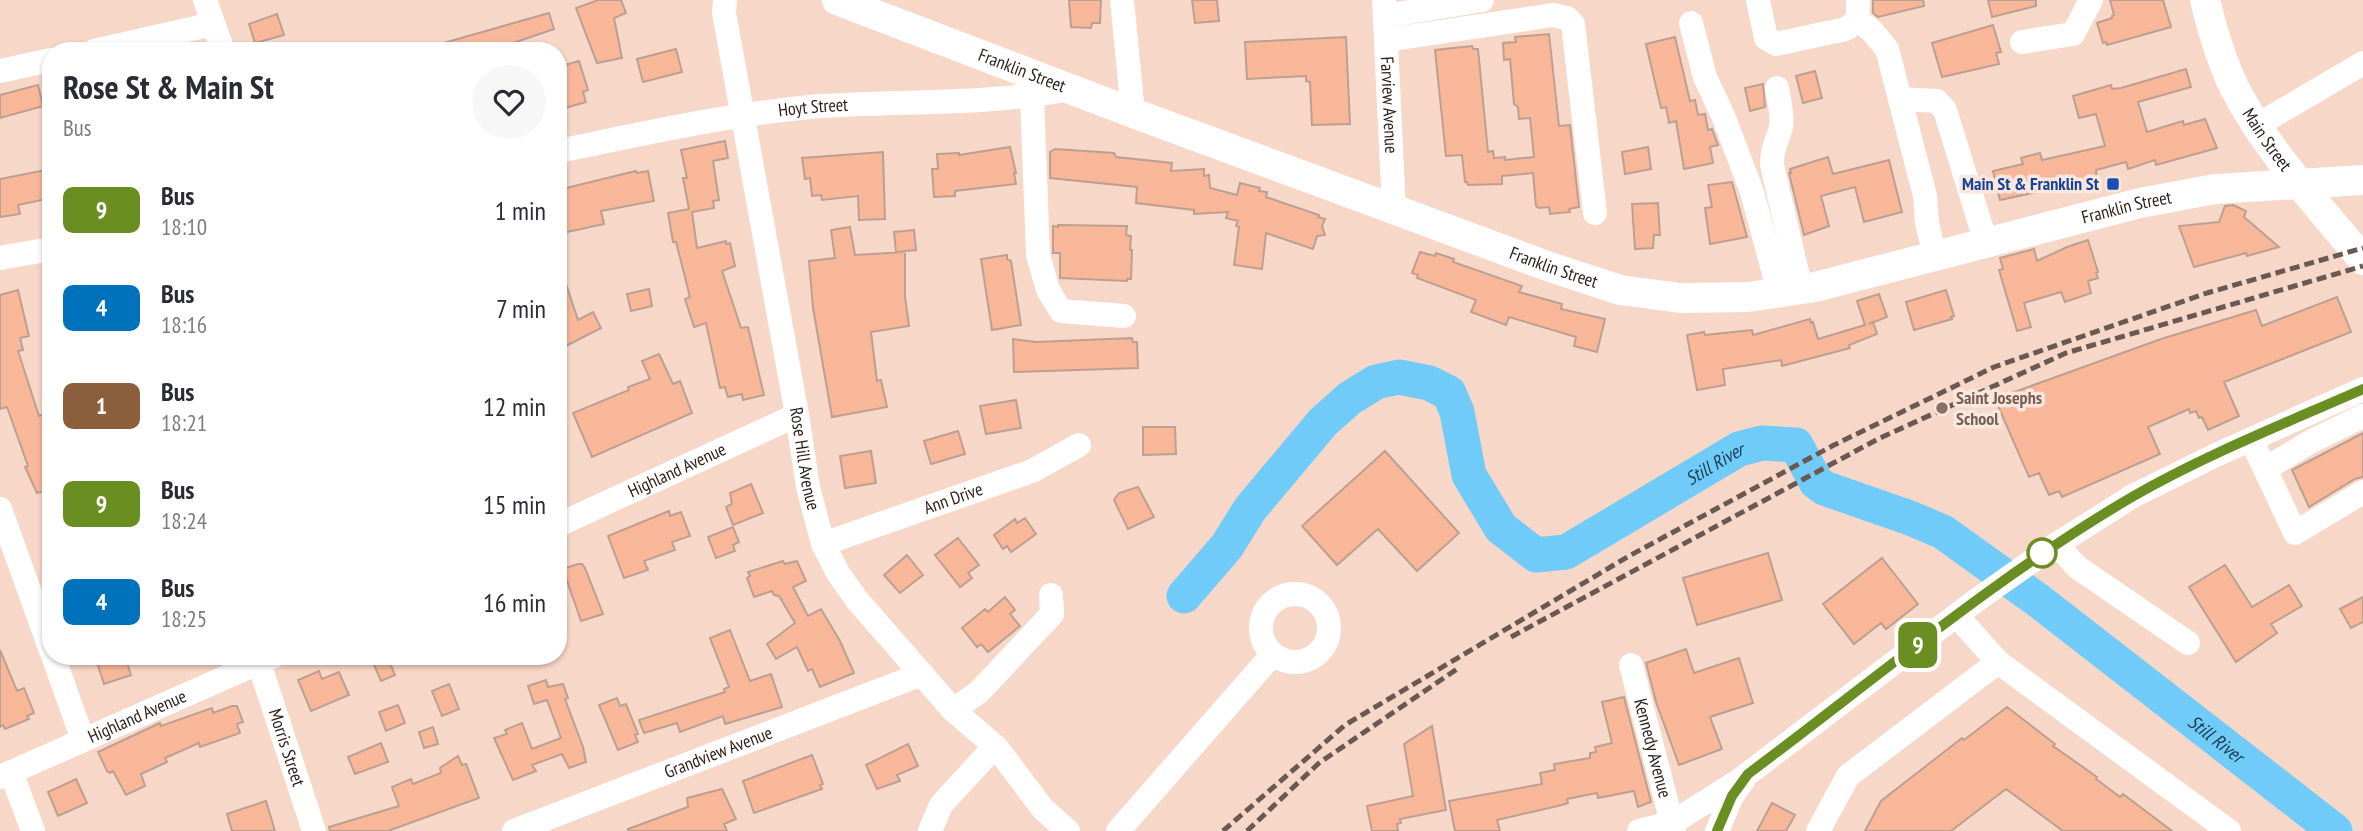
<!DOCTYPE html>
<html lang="en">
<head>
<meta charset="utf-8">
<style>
  :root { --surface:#fff; --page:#f7f7f7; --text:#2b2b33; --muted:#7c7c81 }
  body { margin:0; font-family:"PT Sans Narrow",sans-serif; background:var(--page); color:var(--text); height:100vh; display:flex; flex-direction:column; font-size:26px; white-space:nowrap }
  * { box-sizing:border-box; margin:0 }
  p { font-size:23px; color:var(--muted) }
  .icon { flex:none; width:38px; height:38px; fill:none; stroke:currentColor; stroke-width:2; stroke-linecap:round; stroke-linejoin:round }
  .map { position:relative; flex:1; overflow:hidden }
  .side { position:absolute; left:42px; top:42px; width:525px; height:623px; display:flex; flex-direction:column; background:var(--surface); border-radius:28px; box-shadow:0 2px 5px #0004 }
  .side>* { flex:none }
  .badge { padding:0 14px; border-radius:10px; font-size:24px; line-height:46px }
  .map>.badge { position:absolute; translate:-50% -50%; box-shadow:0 0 0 4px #fff }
  .round { display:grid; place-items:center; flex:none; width:74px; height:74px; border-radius:37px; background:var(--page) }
  .summary { display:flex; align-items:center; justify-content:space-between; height:119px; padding:0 21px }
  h1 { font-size:33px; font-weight:700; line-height:52px }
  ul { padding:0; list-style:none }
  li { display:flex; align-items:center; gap:21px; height:98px; padding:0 21px }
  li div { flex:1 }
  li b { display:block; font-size:26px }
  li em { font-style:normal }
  li .badge { min-width:77px; font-weight:700; text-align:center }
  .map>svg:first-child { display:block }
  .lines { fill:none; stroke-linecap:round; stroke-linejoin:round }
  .river { stroke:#71cbf9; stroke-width:35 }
  .building { fill:#f8b799; stroke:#bd9f91; stroke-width:2 }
  .minor { stroke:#fff; stroke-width:24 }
  .major { stroke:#fff; stroke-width:30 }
  .rail { stroke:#6b5951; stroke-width:5; stroke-dasharray:10 5; stroke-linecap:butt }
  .line-casing { stroke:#fff; stroke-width:16 }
  .line { stroke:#6b8e23; stroke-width:10 }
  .transit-dot { fill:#1a4fb4; stroke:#fae7de; stroke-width:2.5 }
  .education-dot { fill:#8d6e63; stroke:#fae7de; stroke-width:2.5 }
  .stop-dot { fill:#fff; stroke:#6b8e23; stroke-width:3.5 }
  .labels { text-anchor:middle; stroke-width:7; stroke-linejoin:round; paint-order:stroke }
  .street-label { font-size:18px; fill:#291e19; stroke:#fae7de }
  .transit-label { font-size:18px; font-weight:bold; fill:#164399; stroke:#fae7de; text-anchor:end }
  .education-label { font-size:18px; font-weight:bold; fill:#785e54; stroke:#fae7de; text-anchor:start }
  .water-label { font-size:19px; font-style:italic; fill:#194054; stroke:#fae7de }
</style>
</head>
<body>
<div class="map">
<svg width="2363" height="831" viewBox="0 0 2363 831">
  <rect width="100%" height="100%" fill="#f7d7c8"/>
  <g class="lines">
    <path class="river" id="s1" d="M 1184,596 L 1227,546 L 1250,509 L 1323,422 L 1350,398 L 1376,382 L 1399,377 L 1429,383 L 1449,393 L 1457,412 L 1469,475 L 1501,528 L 1536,555 L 1566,552 L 1739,449 L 1762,443 L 1796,445 L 1816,482 L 1824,488 L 1910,518 L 1943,532 L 2039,601 L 2335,831"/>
  </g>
  <path class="building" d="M 598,0 L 621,0 L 626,13 L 614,18 L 622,58 L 597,63 L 576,8 Z
    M 1069,0 L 1101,0 L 1100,23 L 1092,23 L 1091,28 L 1071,27 Z
    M 1192,0 L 1217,0 L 1219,21 L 1195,23 Z
    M 1873,0 L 1923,0 L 1924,6 L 1878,17 L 1873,13 Z
    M 1988,0 L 2036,0 L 2036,6 L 1992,17 Z
    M 2110,0 L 2163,0 L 2171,27 L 2107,45 L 2106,42 L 2103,43 L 2097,23 L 2112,18 L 2112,16 L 2114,15 Z
    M 549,13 L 554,29 L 516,42 L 519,51 L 433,51 L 433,46 Z
    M 277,14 L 284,35 L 255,43 L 249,24 Z
    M 1993,25 L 2001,52 L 1996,53 L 1999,64 L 1942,77 L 1932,43 Z
    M 1549,34 L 1559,126 L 1570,125 L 1579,207 L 1569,209 L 1570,212 L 1550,214 L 1549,207 L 1539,208 L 1536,206 L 1533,173 L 1502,176 L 1502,184 L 1468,185 L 1467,182 L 1465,182 L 1462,155 L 1446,156 L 1435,50 L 1472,46 L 1473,49 L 1478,49 L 1488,152 L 1493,151 L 1494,158 L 1505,157 L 1505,160 L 1534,157 L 1530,118 L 1519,119 L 1518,107 L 1514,104 L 1510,59 L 1504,60 L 1503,43 L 1516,42 L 1515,37 Z
    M 1346,37 L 1350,124 L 1312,125 L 1310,82 L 1306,81 L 1306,76 L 1247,79 L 1245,42 Z
    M 1675,37 L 1690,101 L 1695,100 L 1698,115 L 1705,114 L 1708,130 L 1712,129 L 1718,145 L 1710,147 L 1713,163 L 1684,169 L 1676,121 L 1669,123 L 1666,107 L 1661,108 L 1646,44 Z
    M 676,49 L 682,72 L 643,82 L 637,59 Z
    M 579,61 L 588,90 L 583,92 L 586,102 L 565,108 L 562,98 L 558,99 L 558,67 Z
    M 2186,69 L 2191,87 L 2138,102 L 2147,132 L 2183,121 L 2184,125 L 2205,119 L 2217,148 L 2156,165 L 2155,160 L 2128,169 L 2126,162 L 2096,170 L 2097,179 L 2000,200 L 1993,171 L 2023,164 L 2021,158 L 2040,153 L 2042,160 L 2105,146 L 2096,114 L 2079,118 L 2073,96 L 2111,85 L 2112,89 L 2121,88 Z
    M 1815,71 L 1822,98 L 1803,103 L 1796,76 Z
    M 1763,84 L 1765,107 L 1750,111 L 1745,88 Z
    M 38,85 L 43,106 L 0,118 L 0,95 Z
    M 725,141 L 728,158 L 713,161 L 719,200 L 713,201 L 714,208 L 692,212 L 697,248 L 726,241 L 726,244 L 730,243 L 735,266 L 722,271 L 741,328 L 748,327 L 764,395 L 743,400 L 742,394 L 728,397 L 725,387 L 720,388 L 706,323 L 694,327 L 685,299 L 690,297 L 676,242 L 673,242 L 668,213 L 689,209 L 683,178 L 687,178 L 681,150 Z
    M 1010,147 L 1016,173 L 1014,173 L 1016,184 L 955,191 L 955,196 L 934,197 L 932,169 L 938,169 L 937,154 L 959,153 L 959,155 Z
    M 1648,147 L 1651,169 L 1625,174 L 1622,152 Z
    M 1055,149 L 1114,153 L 1116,157 L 1172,163 L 1171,171 L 1204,169 L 1204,176 L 1209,175 L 1210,188 L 1237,195 L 1240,183 L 1260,188 L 1259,191 L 1267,192 L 1266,197 L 1319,215 L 1318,217 L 1325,219 L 1322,226 L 1325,235 L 1317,236 L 1313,249 L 1266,233 L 1262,269 L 1234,265 L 1239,227 L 1236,226 L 1238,221 L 1226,218 L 1228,212 L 1194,214 L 1194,210 L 1136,203 L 1137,187 L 1050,178 L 1050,152 Z
    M 883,152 L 885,219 L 859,220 L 858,196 L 822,200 L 821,195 L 812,196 L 810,178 L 805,179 L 802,158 Z
    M 1828,157 L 1833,174 L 1889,160 L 1902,212 L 1864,222 L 1855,187 L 1821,196 L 1829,226 L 1804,235 L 1789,173 L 1791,173 L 1790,169 Z
    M 51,169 L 51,198 L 18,205 L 20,214 L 0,217 L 0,179 Z
    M 636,171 L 637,173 L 648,171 L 654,201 L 601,211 L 604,224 L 558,234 L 558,190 Z
    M 1732,182 L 1747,237 L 1710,244 L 1705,208 L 1712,207 L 1708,185 Z
    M 1658,203 L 1660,235 L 1654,235 L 1653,248 L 1635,249 L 1632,204 Z
    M 2233,205 L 2246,211 L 2244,217 L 2279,247 L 2247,256 L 2246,253 L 2194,267 L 2179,226 L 2219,222 L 2225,206 Z
    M 1058,225 L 1127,226 L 1126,235 L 1131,236 L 1130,250 L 1132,250 L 1131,279 L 1127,279 L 1127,281 L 1060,278 L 1060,253 L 1053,253 L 1053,226 L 1058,227 Z
    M 850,227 L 855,255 L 905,252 L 905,297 L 909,326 L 871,332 L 877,381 L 881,380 L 887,407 L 832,417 L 813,308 L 809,261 L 835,258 L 831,230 Z
    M 914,230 L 916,250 L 896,252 L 894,232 Z
    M 2088,240 L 2098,272 L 2096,273 L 2098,278 L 2088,281 L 2091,293 L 2065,302 L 2061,292 L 2024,303 L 2031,327 L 2017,331 L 1999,270 L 2003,269 L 2000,258 L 2034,249 L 2037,261 L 2067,247 Z
    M 1420,252 L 1435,256 L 1436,253 L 1454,259 L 1453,262 L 1522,286 L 1519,292 L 1562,304 L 1561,309 L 1605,319 L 1597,352 L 1574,346 L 1576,337 L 1509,317 L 1506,325 L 1471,312 L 1476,300 L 1417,278 L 1418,275 L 1412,273 Z
    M 1007,255 L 1007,259 L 1011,261 L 1021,325 L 992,330 L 981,259 Z
    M 558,269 L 561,269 L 578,320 L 593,312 L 601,328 L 558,350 Z
    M 649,289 L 652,306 L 631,311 L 627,294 Z
    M 18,290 L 29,336 L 20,338 L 23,350 L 18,351 L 39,416 L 46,413 L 51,428 L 51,489 L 37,493 L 25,467 L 28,466 L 7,407 L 0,409 L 0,295 Z
    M 1946,290 L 1954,316 L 1951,317 L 1952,319 L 1914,330 L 1906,302 Z
    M 1879,294 L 1887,317 L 1869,324 L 1873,322 L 1877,334 L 1849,345 L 1850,348 L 1782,366 L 1781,360 L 1723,369 L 1725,385 L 1697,390 L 1687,335 L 1704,332 L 1705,335 L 1752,330 L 1753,335 L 1810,319 L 1811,323 L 1813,322 L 1818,339 L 1865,325 L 1857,301 Z
    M 2337,297 L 2351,332 L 2224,382 L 2239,416 L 2208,430 L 2202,417 L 2199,418 L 2196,411 L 2190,413 L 2189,409 L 2148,427 L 2160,454 L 2062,497 L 2059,491 L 2049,495 L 2039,473 L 2029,477 L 1995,399 L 2161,339 L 2256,310 L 2262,326 Z
    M 1132,338 L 1133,342 L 1137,342 L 1138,368 L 1014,372 L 1013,339 L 1036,342 Z
    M 659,354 L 673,384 L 680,381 L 692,413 L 592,457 L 573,413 L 629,390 L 628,387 L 650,379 L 642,361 Z
    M 1016,400 L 1021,428 L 986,434 L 980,406 Z
    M 1143,427 L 1175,427 L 1176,454 L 1143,455 Z
    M 958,431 L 965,454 L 931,464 L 924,441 Z
    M 2363,433 L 2363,477 L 2355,479 L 2309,507 L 2292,470 Z
    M 871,451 L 876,483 L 845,488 L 840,456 Z
    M 1385,451 L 1459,533 L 1417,571 L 1378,529 L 1337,565 L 1302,526 Z
    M 751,484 L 763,513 L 733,525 L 726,507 L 732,504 L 730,493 Z
    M 1138,487 L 1154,517 L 1128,529 L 1114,500 L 1119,493 Z
    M 669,511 L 670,516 L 681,512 L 690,536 L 672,542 L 675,550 L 644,561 L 648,570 L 624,578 L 608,536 Z
    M 1025,518 L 1036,534 L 1011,552 L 1007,546 L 1003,549 L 994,535 L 1015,519 L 1017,523 Z
    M 733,527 L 739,542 L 733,545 L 735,551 L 716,558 L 708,537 Z
    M 958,538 L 979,565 L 968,573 L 972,578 L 960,587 L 935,555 Z
    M 1768,553 L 1782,600 L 1697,625 L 1683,578 Z
    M 907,555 L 923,575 L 900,593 L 884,575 Z
    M 1882,558 L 1918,604 L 1886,629 L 1881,623 L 1854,644 L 1823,604 Z
    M 783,561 L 785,564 L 797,561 L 806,581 L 793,587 L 808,616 L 821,609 L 840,641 L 854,673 L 820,687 L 812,669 L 808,671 L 797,647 L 776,659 L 767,644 L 795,623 L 779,596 L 774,595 L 772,591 L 754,597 L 747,578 L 750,576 L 748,572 Z
    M 578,564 L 582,564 L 585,568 L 603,614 L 581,621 L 563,569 Z
    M 2225,565 L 2252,607 L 2289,585 L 2302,606 L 2271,624 L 2277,633 L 2236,662 L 2189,587 Z
    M 1005,597 L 1015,610 L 1010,614 L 1020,626 L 988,652 L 981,644 L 977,647 L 962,628 L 985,609 L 988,612 Z
    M 2363,597 L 2363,622 L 2351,628 L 2340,609 Z
    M 730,630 L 750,681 L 771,674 L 782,707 L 725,724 L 723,716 L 680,732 L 677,723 L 644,733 L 639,720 L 725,692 L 724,689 L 729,687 L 710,638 Z
    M 1686,649 L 1694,673 L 1739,658 L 1753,703 L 1710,717 L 1722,749 L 1679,765 L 1656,702 L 1646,663 Z
    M 0,650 L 17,691 L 24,688 L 34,713 L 27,716 L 29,719 L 5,729 L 3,725 L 0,727 Z
    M 95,656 L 125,656 L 131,675 L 104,684 Z
    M 370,656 L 387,656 L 395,675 L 381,681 Z
    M 319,671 L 322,679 L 339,672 L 349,695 L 311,711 L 298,680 Z
    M 546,680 L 548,687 L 563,684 L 568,698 L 565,699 L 583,747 L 586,762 L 569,768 L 562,754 L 532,765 L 536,771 L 513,780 L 494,738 L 507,734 L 505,730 L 522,723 L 532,749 L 561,738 L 547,700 L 534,704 L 528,686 Z
    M 449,684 L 459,709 L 442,716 L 432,691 Z
    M 1624,697 L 1651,802 L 1638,807 L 1634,791 L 1598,798 L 1597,793 L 1567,799 L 1568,803 L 1562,805 L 1497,820 L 1500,831 L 1455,831 L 1449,801 L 1542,784 L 1540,773 L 1555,770 L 1554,764 L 1590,758 L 1590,753 L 1596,752 L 1595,747 L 1612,743 L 1602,702 Z
    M 617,698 L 620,706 L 626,704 L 638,734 L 635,735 L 638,742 L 618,750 L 599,705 Z
    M 398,705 L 405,723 L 386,731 L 379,712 Z
    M 232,706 L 237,706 L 243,722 L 237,724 L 240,733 L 200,747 L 199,743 L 165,758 L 167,762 L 141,774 L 145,786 L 126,795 L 113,771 L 110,773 L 107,771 L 98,752 L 160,723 L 161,726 L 212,708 L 213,713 Z
    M 2007,707 L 2055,744 L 2053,746 L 2097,777 L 2096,779 L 2120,797 L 2123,794 L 2172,831 L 2063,831 L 2006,789 L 1951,831 L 1865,831 L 1881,801 L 1962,738 L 1964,740 Z
    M 1432,726 L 1446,810 L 1400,819 L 1401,823 L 1397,824 L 1398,831 L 1372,831 L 1367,806 L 1413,796 L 1404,744 Z
    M 433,727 L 438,744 L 424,748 L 419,732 Z
    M 381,743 L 388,762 L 355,774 L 348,757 Z
    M 908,744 L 918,766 L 897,775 L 900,781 L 877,789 L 866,765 Z
    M 812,755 L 823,784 L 820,785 L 822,789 L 754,813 L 743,781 Z
    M 458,756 L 462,765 L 466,764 L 479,798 L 388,831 L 330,831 L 329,827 L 399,806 L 392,787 L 411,779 L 413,784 L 441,773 L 440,768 Z
    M 76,779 L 87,803 L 58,816 L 48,792 Z
    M 722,789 L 736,819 L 724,824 L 727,831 L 628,831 L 628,829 L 688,807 L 687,798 Z
    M 266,801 L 275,831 L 232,831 L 227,814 Z
    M 1772,803 L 1795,815 L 1786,831 L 1757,831 Z"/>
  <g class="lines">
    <g class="minor">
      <path d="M 205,0 L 223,51"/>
      <path id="s2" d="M 725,0 L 724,13 L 797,415 L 808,487 L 823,544 L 838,573 L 857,600 L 953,710 L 997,748 L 1043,809 L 1068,831"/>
      <path d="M 1122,0 L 1133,113"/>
      <path id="s3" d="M 1384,0 L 1394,210"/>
      <path d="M 1758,0 L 1766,38 L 1776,44 L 1846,29 L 1858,20"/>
      <path d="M 1858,0 L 1858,20 L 1872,31 L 1887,49 L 1925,196 L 1927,223 L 1935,256"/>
      <path d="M 1385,16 L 1482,0"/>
      <path d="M 1691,23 L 1705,77 L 1724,118 L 1752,192 L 1779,292"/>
      <path d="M 1386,40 L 1553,15 L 1567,18 L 1573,24 L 1595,213"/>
      <path d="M 2022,42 L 2073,34 L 2091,0"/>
      <path d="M 94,51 L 213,24"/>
      <path d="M 0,71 L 51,60"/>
      <path d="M 1777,88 C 1779,101 1783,114 1781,127 C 1777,143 1772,146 1772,165 L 1801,289"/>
      <path d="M 1032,97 L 1038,255 L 1048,290 L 1061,311 L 1124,316"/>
      <path d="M 1900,99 L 1937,101 L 1945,110 L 1986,243"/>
      <path d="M 2256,126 L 2363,63"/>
      <path id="s4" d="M 558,151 C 642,134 725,115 810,107 C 897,100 984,106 1070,89"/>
      <path d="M 0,258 L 51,249"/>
      <path d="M 2251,439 L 2295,533 L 2363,492"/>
      <path d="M 2265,469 L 2310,442 L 2363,416"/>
      <path d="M 0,509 L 51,651"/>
      <path id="s5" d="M 558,525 L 797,415"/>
      <path id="s6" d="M 823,544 L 1032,471 L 1079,445"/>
      <path d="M 2056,544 L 2077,567 L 2188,643"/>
      <circle cx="1295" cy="628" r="34"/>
      <path d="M 1957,616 L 1998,662 L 2229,831"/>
      <path d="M 53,656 L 83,740"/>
      <path id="s7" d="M 259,663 L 314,831"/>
      <path id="s8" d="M 1631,665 L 1674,831"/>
      <path d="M 953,710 L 979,692 L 1052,614 L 1051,595"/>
      <path d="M 11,772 L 33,831"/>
      <path id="s9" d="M 0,777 L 274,656"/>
      <path id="s10" d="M 514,831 L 922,674"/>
      <path d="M 930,831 L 941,805 L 995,746"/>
      <path d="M 1118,831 L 1273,654"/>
      <path d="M 1639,831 L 1672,823 L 1737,782 L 1974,602 L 2049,549 L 2133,496 L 2218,454 L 2363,389"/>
      <path d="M 1717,831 L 1732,796 L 1743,781"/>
      <path d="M 1818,831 L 1848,776 L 1998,662"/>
    </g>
    <g class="major">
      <path id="s11" d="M 837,0 L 1133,113 L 1550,267 L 1620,290 L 1680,298 L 1748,297 L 1815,287 L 2140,203 L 2215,189 L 2363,180"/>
      <path id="s12" d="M 2205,0 C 2212,29 2221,60 2234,87 C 2267,151 2318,205 2363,260"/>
    </g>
    <path class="rail" d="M 1511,637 L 1878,439 L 2066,353 L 2363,266
      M 1223,831 L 1345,725 L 1629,556 L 1834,445 L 1994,367 L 2207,293 L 2363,248
      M 1247,831 L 1319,763 L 1457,669"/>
  </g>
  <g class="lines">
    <g class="line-casing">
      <path id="line" d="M 1717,831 L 1732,796 L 1748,774 C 1874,680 1995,577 2132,497 C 2205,455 2286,423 2363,389"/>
    </g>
    <use href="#line" class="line"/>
  </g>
  <rect class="transit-dot" x="2106" y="177" width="14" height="14" rx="3.5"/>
  <circle class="education-dot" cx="1942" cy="408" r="7"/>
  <circle class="stop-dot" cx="2042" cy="553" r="14"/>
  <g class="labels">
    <g class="street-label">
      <text dy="6" stroke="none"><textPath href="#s11" startOffset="198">Franklin Street</textPath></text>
      <text dy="6" stroke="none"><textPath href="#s3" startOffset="105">Farview Avenue</textPath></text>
      <text dy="6" stroke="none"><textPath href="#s4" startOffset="259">Hoyt Street</textPath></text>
      <text dy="6" stroke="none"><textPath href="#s12" startOffset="154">Main Street</textPath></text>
      <text dy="6" stroke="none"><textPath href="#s11" startOffset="1353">Franklin Street</textPath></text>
      <text dy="6" stroke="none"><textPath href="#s11" startOffset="765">Franklin Street</textPath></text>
      <text dy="6" stroke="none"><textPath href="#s2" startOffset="466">Rose Hill Avenue</textPath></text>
      <text dy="6" stroke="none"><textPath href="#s5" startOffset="131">Highland Avenue</textPath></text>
      <text dy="6" stroke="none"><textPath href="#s6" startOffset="138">Ann Drive</textPath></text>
      <text dy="6" stroke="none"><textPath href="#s9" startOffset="150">Highland Avenue</textPath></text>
      <text dy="6" stroke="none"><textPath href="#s7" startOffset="89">Morris Street</textPath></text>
      <text dy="6" stroke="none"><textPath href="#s8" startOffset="86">Kennedy Avenue</textPath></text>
      <text dy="6" stroke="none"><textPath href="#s10" startOffset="219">Grandview Avenue</textPath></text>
    </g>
    <g class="transit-label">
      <text x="2099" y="190">Main St &amp; Franklin St</text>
    </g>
    <g class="education-label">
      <text x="1956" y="404">Saint Josephs<tspan x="1956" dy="21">School</tspan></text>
    </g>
    <g class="water-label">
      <text dy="7" stroke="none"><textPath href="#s1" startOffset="760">Still River</textPath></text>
      <text dy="7" stroke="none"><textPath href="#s1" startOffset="1368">Still River</textPath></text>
    </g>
  </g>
</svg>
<b class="badge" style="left:1918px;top:645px;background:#6b8e23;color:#fff">9</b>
<section class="side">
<div class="summary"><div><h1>Rose St &amp; Main St</h1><p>Bus</p></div><a class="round"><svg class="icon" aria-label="heart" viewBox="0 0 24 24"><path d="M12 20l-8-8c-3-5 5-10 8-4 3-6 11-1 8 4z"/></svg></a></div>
<ul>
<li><span class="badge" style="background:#6b8e23;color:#fff">9</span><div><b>Bus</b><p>18:10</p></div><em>1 min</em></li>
<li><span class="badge" style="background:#0072bc;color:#fff">4</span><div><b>Bus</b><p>18:16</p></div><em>7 min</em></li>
<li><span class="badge" style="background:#8b5e3c;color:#fff">1</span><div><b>Bus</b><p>18:21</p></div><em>12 min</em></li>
<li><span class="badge" style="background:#6b8e23;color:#fff">9</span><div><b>Bus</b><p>18:24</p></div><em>15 min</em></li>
<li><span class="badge" style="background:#0072bc;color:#fff">4</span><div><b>Bus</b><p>18:25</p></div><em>16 min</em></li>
</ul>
</section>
</div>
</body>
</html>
